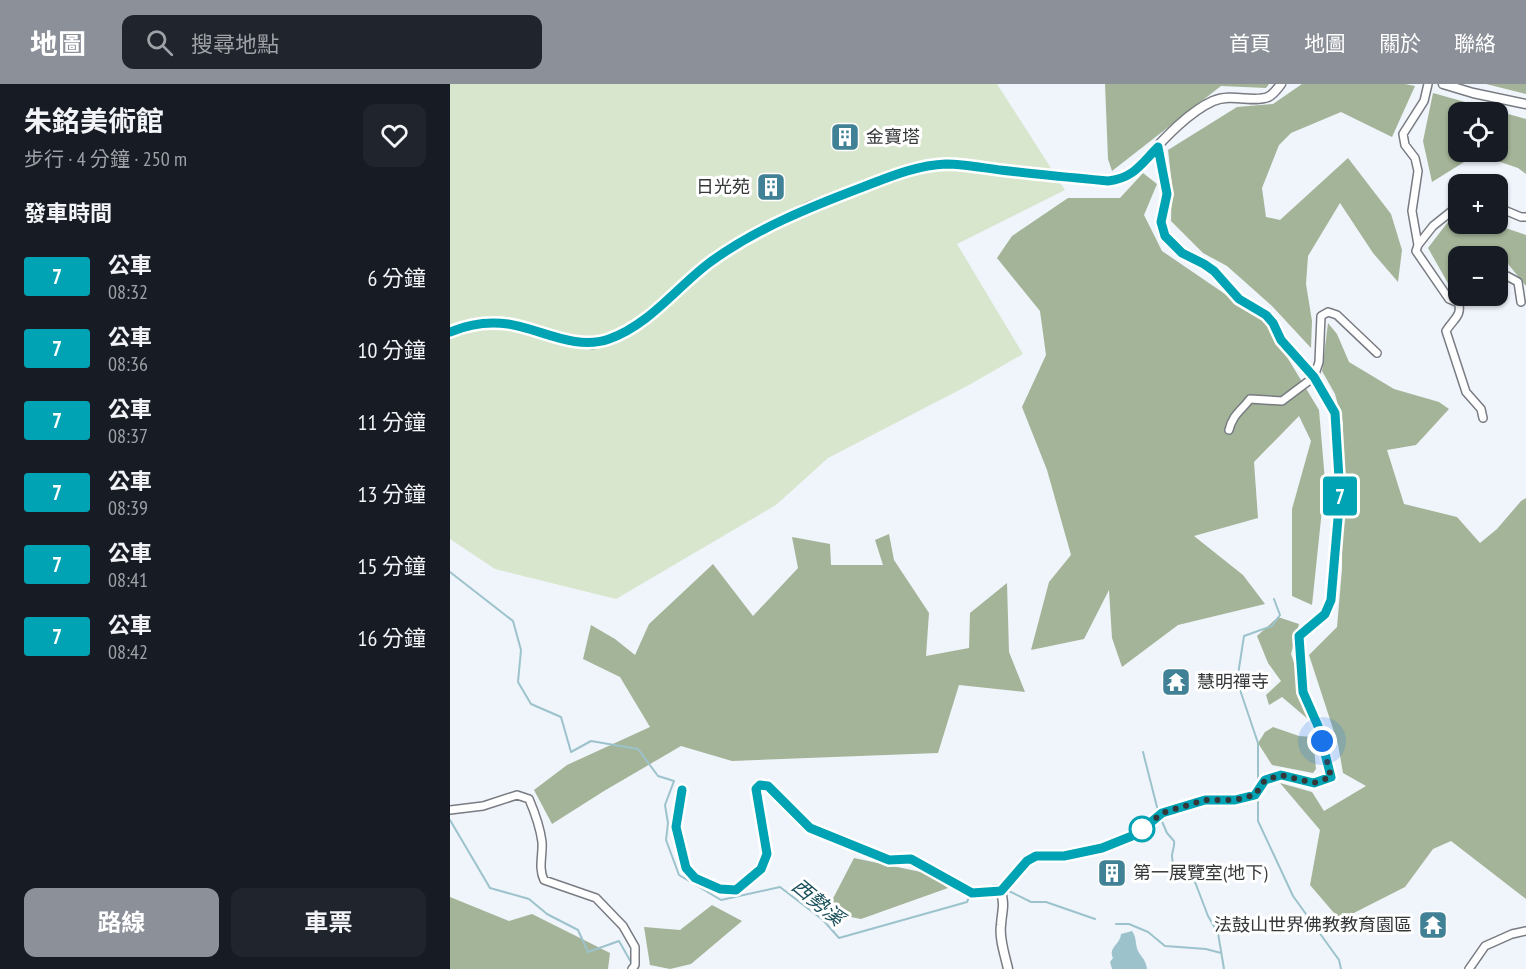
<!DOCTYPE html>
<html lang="zh-TW">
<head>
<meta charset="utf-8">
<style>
  :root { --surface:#171b24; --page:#20242c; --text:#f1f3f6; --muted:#9ea1a6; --accent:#8c9099 }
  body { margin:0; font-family:"PT Sans Narrow","Noto Sans TC",sans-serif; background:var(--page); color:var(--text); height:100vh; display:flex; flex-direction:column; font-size:22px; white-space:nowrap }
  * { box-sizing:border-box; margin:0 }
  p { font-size:20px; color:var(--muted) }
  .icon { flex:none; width:33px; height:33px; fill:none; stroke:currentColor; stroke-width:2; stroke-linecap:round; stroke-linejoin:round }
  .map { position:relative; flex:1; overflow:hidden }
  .sheet { display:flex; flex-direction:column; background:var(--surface); width:450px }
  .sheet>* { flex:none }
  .badge { padding:0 12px; border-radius:4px; font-size:21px; line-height:39px }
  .fabs { position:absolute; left:998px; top:18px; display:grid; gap:12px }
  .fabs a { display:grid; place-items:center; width:60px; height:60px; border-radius:12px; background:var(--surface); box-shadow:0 2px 4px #0004; font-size:30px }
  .you { position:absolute; width:30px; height:30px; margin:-15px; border:4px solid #fff; border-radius:50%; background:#1a73e8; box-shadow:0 0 0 9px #1a73e833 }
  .map>.badge { position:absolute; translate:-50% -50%; box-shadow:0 0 0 3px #fff }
  h2 { padding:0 24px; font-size:22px; line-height:54px }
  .round { display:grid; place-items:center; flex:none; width:63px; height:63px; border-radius:12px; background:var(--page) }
  .headline { display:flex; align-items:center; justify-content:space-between; height:102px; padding:0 24px }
  h1 { font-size:28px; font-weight:700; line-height:45px }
  .action { display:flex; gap:12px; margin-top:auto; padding:12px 24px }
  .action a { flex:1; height:69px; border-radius:12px; background:var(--accent); color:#fff; font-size:24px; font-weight:700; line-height:69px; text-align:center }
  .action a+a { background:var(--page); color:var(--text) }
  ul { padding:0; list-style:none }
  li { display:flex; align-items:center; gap:18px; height:72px; padding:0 24px }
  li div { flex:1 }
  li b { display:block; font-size:22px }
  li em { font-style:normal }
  li .badge { min-width:66px; font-weight:700; text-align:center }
  header { display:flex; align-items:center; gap:36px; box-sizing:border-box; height:84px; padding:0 30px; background:var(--accent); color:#fff }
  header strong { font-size:28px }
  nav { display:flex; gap:33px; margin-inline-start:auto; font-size:21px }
  .search { width:420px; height:54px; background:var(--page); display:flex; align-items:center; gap:15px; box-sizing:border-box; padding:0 21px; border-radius:12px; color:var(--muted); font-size:22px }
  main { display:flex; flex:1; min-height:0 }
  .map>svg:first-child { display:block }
  .green { fill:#d8e6cd }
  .forest { fill:#a4b498; fill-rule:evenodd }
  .water { fill:#9cc3cc }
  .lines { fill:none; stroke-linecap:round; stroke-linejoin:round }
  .stream { stroke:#9cc3cc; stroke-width:2 }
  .minor-casing { stroke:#787c82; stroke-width:10 }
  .tertiary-casing { stroke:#787c82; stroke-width:11 }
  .minor { stroke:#fff; stroke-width:7 }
  .tertiary { stroke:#fff; stroke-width:8 }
  .line-casing { stroke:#fff; stroke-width:14 }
  .line { stroke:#00a3b4; stroke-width:9 }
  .walk { stroke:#353739; stroke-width:6; stroke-dasharray:0 10.8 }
  .stop-dot { fill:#fff; stroke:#00a3b4; stroke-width:3 }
  .labels { text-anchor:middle; stroke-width:6; stroke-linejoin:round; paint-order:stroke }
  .poi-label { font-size:18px; fill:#353739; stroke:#fff; text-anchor:start }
  .water-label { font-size:20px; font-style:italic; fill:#174e59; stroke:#fff }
</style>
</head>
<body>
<header>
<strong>地圖</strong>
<div class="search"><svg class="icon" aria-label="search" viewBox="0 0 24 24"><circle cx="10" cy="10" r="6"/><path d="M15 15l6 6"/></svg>搜尋地點</div>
<nav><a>首頁</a><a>地圖</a><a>關於</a><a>聯絡</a></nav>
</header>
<main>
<section class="sheet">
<div class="headline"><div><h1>朱銘美術館</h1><p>步行 · 4 分鐘 · 250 m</p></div><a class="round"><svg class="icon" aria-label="heart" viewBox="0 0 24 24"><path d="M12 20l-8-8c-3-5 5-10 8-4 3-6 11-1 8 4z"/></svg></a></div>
<h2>發車時間</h2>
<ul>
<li><span class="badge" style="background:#00a3b4;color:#fff">7</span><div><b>公車</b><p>08:32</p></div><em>6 分鐘</em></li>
<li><span class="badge" style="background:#00a3b4;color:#fff">7</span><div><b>公車</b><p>08:36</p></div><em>10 分鐘</em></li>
<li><span class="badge" style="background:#00a3b4;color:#fff">7</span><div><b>公車</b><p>08:37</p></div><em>11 分鐘</em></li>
<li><span class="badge" style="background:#00a3b4;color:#fff">7</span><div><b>公車</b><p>08:39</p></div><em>13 分鐘</em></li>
<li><span class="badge" style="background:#00a3b4;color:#fff">7</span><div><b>公車</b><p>08:41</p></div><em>15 分鐘</em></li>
<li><span class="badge" style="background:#00a3b4;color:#fff">7</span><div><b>公車</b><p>08:42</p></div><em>16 分鐘</em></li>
</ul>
<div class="action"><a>路線</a><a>車票</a></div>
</section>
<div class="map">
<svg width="1076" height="885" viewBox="0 0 1076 885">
  <rect width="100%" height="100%" fill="#f0f4fb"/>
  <path class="green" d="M 0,0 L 547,0 L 615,106 L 507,160 L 573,270 L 519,301 L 378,374 L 326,421 L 166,515 L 45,485 L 0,455 Z"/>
  <path class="forest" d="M 655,0 L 819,0 L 816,4 L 771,2 L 662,87 L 658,75 Z
    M 852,0 L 955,0 L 965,2 L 942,53 L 891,28 L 841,49 L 829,61 L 812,104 L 816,133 L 830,136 L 898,74 L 941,130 L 952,166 L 948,198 L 923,169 L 890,119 L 858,172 L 856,200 L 862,237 L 861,264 L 822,222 L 777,182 L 753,169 L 721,137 L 722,101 L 718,66 L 787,23 L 823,20 Z
    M 1036,0 L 1076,0 L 1076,10 Z
    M 983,9 L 1076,35 L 1076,90 L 1068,84 L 1027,70 L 982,98 L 973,57 ZM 1008,28 L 1047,28 L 1047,68 L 1008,68 Z
    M 693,89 L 707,100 L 694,131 L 712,167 L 816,238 L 869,326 L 875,397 L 862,521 L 842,512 L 842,425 L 861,357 L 849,332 L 804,378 L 808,434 L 744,452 L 793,491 L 815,520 L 728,541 L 672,583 L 662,554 L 659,506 L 634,555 L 581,566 L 599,498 L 621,471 L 597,386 L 572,323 L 596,271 L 590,227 L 547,174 L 562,152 L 618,114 L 670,114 Z
    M 1007,126 L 1008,140 L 1044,140 L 1076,151 L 1076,202 L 1054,175 L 1047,178 L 1047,172 L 1008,172 L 1008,197 L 999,201 L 978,164 Z
    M 878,239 L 887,250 L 899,278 L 944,305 L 989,318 L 999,325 L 966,361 L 937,366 L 954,420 L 1007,433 L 1030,459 L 1047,445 L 1071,417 L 1076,414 L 1076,815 L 1001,757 L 983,765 L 955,803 L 890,836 L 860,801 L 870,746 L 830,699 L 862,708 L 874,727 L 916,702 L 893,689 L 888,660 L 859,571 L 887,543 L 892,485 L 893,340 L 885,310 L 872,287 Z
    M 439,450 L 444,476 L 479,529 L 476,572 L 519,564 L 520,529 L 557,499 L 559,568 L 575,608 L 509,601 L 488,669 L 282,677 L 231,662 L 154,707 L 102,740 L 84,706 L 117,681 L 200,643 L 170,593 L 133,575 L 141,541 L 165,555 L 185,571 L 199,540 L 263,480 L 303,532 L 348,484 L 342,453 L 380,460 L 381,481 L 433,481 L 425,456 Z
    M 828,533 L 849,540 L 841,570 L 866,642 L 832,613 L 819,621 L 816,611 L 831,597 L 818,579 L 807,552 Z
    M 823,643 L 849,652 L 863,653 L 866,685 L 863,689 L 822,681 L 808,659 L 815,648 Z
    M 404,774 L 476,789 L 498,804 L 411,835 L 376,828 Z
    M 0,813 L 59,837 L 82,830 L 160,869 L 158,885 L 0,885 Z
    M 262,821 L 292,837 L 241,880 L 220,885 L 200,881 L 194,843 L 230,846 Z"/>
  <path class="water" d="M 682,847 C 687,854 685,860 688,867 C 692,874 696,876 697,885 L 662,885 L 660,878 L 663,874 C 658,863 670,861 671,850 Z"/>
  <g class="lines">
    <path class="stream" d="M 0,488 L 63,537 L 71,566 L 68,598 L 81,620 L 111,633 L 121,668 L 141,657 L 188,665 L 208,692 L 224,697 L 215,721 L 218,739 L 216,756 L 229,791 L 271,816 L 330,803 L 373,836 L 389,854 L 517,818 L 520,811
      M 693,668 L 708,727
      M 808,701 L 808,659 L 787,597 L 794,552 L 822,542 L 830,531 L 824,515
      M 808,712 L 808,737 L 843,812 L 889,876 L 891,885
      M 710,733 L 717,749 L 724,757 C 725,763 722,767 722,772 C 722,787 734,793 745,798 L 758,832 L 768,849 L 774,885
      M 0,736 L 40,804 L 79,815 L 97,830 L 128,846 L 138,868 L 169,857 L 182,880
      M 523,806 L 546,801 L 552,804
      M 557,806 L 581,818 L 596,818 L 645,835
      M 666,840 L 679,840 L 698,848 L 715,862 L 756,865 L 771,869"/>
    <g class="minor-casing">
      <path id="minor" d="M 978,0 L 974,17 L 953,50 L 955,61 L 965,74 L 968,87 L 962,127 L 968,161 L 966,167 L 999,215 L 1006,218 L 1016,212
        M 1047,123 L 1071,133 L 1076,133
        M 968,161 L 983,142 L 1008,122
        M 1047,194 L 1057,192 L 1068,198 L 1071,218
        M 1008,217 C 1013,232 1003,235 996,247 L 1016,308 L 1031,325 L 1033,334
        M 779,346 C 783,330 791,327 800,315 L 832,317 L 864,293 L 869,278 L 871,232 L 878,228 L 887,231 L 927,269
        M 232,706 L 226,743 L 236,784 L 245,794 L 270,805 L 286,805 L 311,785 L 317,770 L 306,705 L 310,701 L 318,702 L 360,743 L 439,776 L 461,775 L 522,809 L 551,807
        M 0,726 L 33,722 L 67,711 L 79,715 C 85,729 90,742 92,758 C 93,771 88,784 94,796 L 146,814 L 173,842 L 185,863 L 185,881 L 182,885
        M 1019,885 L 1035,862 L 1062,850 L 1076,847"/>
    </g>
    <g class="tertiary-casing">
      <path id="tertiary" d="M 993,0 L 1023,9 L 1076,20
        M 0,247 L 15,242 L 36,239 L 59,241 L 128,258 L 143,260 L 158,255 L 177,248 L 194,235 L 259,179 L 302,152 L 358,123 L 470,83 L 497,80 L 658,97 L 672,95 L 679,92 C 703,68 732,31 763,17 C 782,9 803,19 818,13 C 823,11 828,4 831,0
        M 558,885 C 555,871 549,855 551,841 C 552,825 555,824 551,807 L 577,777 L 586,772 L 614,772 L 652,764 L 687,750 L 712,729 L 755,716 L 785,716 L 805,711 L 815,696 L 831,691 L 864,699 L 881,693 L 868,641 L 853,608 L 849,552 L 875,530 L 881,516 L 890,411 L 885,329 L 864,293 L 831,256 L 823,239 L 816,231 L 789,215 L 764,187 L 754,180 L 732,169 L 715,152 L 711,138 L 717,110 L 708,63"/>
    </g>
    <use href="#minor" class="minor"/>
    <use href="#tertiary" class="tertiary"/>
  </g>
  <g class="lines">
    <g class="line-casing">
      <path id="line" d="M 0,248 C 19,240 37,237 58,240 C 91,245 125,267 159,255 C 199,241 226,204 259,179 C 305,145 360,123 413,103 C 439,93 467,81 496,80 C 516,80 538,85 559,87 C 592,91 625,94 658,97 C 684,94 691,80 708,63 L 717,110 L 711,138 L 715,152 L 732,169 L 754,180 L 764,187 L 789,215 L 816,231 L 823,239 L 831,256 L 864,293 L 885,329 L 890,411 L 881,516 L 875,530 L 849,552 L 853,608 L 868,642 L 881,693 L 864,699 L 831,691 L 815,696 L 805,711 L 785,716 L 755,716 L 712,729 L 687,750 L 652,764 L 614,772 L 586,772 L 577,777 L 551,807 L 522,809 L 461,775 L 439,776 L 360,744 L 318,702 L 310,701 L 306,705 L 317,770 L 311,785 L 286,806 L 270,805 L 245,794 L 236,784 L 226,743 L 232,706"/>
    </g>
    <use href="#line" class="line"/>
    <path class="walk" d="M 692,745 L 687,750 L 712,729 L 755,716 L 785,716 L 805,711 L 815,696 L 831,691 L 864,699 L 881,693 L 872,657"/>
  </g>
  <defs>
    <g id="building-square" transform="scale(1.5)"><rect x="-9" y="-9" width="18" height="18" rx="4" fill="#418195" stroke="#fff"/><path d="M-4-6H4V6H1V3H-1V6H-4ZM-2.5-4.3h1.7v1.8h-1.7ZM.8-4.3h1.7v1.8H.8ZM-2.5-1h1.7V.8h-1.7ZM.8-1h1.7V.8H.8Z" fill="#fff"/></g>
    <g id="temple-square" transform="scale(1.5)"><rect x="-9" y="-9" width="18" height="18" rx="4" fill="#418195" stroke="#fff"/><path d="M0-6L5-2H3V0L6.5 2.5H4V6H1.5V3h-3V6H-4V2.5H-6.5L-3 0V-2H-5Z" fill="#fff"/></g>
  </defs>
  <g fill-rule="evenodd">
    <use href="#building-square" x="395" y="53"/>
    <use href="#building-square" x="321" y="103"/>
    <use href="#temple-square" x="726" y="598"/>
    <use href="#building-square" x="662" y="789"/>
    <use href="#temple-square" x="983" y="841"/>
  </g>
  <circle class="stop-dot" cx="692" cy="745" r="12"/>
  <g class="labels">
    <g class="poi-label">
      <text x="416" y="59">金寶塔</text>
      <text x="300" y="109" text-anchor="end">日光苑</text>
      <text x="747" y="604">慧明禪寺</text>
      <text x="683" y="795">第一展覽室(地下)</text>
      <text x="962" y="847" text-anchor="end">法鼓山世界佛教教育園區</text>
    </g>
    <g class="water-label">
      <text transform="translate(368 818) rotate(40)" y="7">西勢溪</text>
    </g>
  </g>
</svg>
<div class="fabs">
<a><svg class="icon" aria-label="locate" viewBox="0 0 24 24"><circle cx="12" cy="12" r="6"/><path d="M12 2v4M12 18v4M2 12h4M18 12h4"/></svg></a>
<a>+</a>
<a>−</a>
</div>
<div class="you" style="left:872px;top:657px"></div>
<b class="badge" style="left:890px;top:412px;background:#00a3b4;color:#fff">7</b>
</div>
</main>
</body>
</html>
